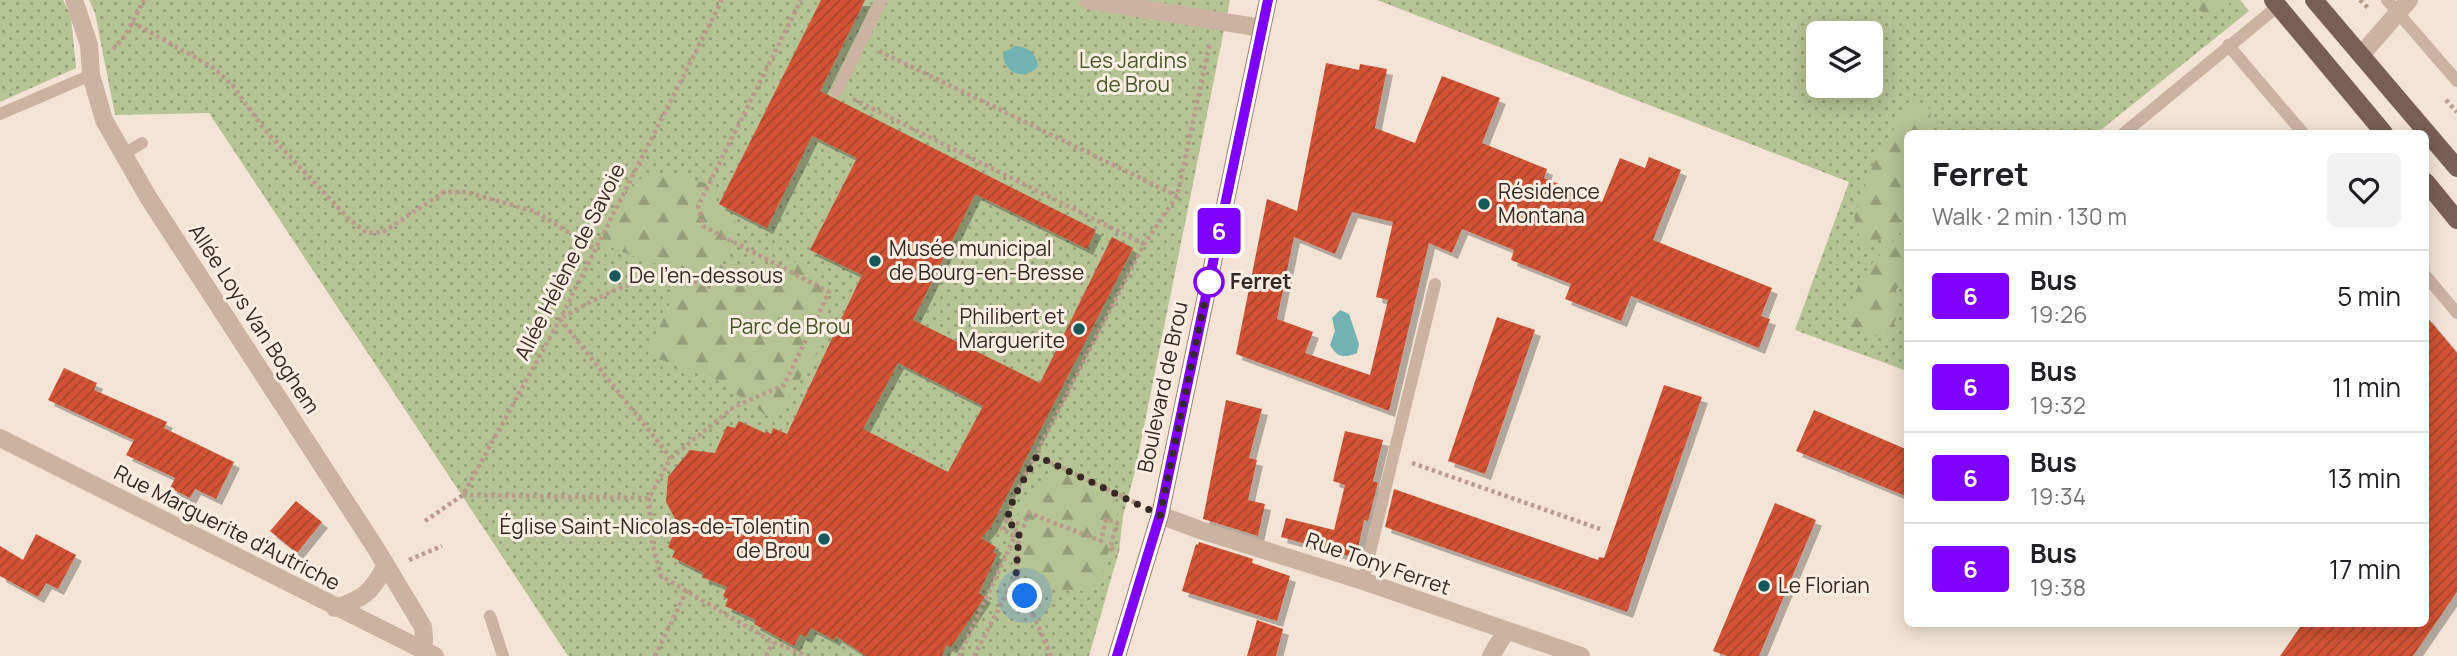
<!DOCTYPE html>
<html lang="en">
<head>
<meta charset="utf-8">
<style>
  :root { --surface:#fff; --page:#f2f2f2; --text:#202124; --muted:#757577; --line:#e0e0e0 }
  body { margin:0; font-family:Manrope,sans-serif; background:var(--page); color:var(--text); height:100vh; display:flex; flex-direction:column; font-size:26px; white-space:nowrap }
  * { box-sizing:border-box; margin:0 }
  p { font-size:23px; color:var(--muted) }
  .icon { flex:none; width:38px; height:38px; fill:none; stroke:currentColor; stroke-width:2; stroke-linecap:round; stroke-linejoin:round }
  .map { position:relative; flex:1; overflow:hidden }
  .details { position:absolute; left:1904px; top:130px; width:525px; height:497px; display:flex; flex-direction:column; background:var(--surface); border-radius:10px; box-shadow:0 4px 18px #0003 }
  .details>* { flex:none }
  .badge { padding:0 14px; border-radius:5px; font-size:24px; line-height:46px }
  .controls { position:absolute; left:1806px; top:21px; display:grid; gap:14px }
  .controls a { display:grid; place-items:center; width:77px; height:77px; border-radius:10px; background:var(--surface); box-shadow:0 4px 18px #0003; font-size:35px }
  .you { position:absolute; width:35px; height:35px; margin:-18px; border:5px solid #fff; border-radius:50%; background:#1a73e8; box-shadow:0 0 0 10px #1a73e833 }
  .map>.badge { position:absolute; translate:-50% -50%; box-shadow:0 0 0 4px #fff }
  .round { display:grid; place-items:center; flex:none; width:74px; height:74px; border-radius:10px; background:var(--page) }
  .summary { display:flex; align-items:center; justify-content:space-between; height:119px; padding:0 28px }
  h1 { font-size:33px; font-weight:700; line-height:52px }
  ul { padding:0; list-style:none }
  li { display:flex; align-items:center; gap:21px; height:91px; padding:0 28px; border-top:2px solid var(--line) }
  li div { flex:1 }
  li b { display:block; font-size:26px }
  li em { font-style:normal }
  li .badge { min-width:77px; font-weight:700; text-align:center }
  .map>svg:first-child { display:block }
  .green { fill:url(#green-dots); fill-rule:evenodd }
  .forest { fill:url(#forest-firs) }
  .water { fill:#72b2b2 }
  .building { fill:url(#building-hatch); fill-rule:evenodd; filter:url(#shadow) }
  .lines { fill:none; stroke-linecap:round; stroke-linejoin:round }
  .path { stroke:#b89c8b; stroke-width:4.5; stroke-dasharray:3.5 3.5; stroke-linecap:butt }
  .lane { stroke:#ccb2a1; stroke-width:12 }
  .street { stroke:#ccb2a1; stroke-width:18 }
  .secondary { stroke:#9f8072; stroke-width:18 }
  .primary { stroke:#795e54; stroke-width:18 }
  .line-casing { stroke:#fff; stroke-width:16 }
  .line { stroke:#8000ff; stroke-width:10 }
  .walk { stroke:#352924; stroke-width:7; stroke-dasharray:0 12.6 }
  .poi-dot { fill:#17595a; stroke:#fbeee2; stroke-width:2.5 }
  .stop-dot { fill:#fff; stroke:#8000ff; stroke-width:3.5 }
  .labels { text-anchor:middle; stroke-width:6; stroke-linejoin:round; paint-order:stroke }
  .park-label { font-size:21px; fill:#475626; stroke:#fbeee2 }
  .poi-label { font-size:21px; fill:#352924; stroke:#fbeee2; text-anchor:start }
  .street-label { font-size:21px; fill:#352924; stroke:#fbeee2 }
  .stop-label { font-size:21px; font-weight:bold; fill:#352924; stroke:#fbeee2; text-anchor:start }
</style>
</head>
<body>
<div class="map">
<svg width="2457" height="656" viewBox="0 0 2457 656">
  <defs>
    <pattern id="green-dots" width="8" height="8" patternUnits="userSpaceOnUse" patternTransform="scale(1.75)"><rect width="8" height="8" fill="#b6c395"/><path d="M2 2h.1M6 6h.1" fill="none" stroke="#959e79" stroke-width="1.8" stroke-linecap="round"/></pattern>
    <pattern id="forest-firs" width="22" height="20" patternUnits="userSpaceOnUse" patternTransform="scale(1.75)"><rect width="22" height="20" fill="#b6c395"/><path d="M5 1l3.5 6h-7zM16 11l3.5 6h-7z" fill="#959e79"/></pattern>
    <pattern id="building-hatch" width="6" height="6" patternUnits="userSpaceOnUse" patternTransform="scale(1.75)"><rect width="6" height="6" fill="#d25335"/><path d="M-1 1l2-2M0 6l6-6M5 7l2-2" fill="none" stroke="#ab452d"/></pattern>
    <filter id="shadow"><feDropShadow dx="6" dy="6" stdDeviation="0" flood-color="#0004"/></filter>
  </defs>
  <rect width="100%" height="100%" fill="#f3e4d6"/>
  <path class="green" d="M 0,0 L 63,0 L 71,16 L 76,68 L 0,102 Z
    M 89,0 L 1230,0 L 1135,471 L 1123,516 L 1119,551 L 1089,656 L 568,656 L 209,113 L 115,115 L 95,13 Z
    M 1377,0 L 2240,0 L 2249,11 L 2097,133 L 1908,133 L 1907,371 L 1795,330 L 1849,182 ZM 1818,33 L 1871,33 L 1871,86 L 1818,86 Z"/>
  <path class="forest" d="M 2189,0 L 2230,0 L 2230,3 L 2212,18 L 2188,3 Z
    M 1912,99 L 1930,109 L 1932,133 L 1908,133 L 1907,211 L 1890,237 L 1861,244 L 1854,216 L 1874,162 Z
    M 646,173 L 687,177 L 716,187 L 714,205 L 740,225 L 720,262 L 753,283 L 792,260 L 825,284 L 825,340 L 773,420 L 708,374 L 647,356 L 684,271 L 643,260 L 603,244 L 603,219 Z
    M 1902,233 L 1907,248 L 1907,283 L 1896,289 L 1898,314 L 1890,333 L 1871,337 L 1847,324 C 1855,279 1869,263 1902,233 Z
    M 1065,462 L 1108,486 L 1119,507 L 1102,577 L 1087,591 C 1073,591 1056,591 1043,587 C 1033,584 1024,574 1018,566 C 993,529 1037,482 1065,462 Z"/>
  <path class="water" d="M 1015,46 C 1027,46 1037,54 1038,66 C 1025,82 1003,73 1003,53 Z
    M 1340,310 L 1349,314 L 1359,344 L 1357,353 C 1345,358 1337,358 1330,345 L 1335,331 L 1332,318 Z"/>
  <path class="building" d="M 821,0 L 865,0 L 820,91 L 1096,230 L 1087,249 L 975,194 L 913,320 L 1040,383 L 1112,237 L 1133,248 L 991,527 L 981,538 L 996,547 L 993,552 L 997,554 L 979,593 L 985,597 L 951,647 L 946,645 L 942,656 L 866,656 L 836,636 L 834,640 L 811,628 L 806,637 L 800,634 L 794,646 L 754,624 L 756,620 L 725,606 L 728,599 L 723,596 L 727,587 L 702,577 L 704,573 L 672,557 L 675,551 L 668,547 L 678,524 L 666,502 L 668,477 L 690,450 L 715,453 L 727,426 L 735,428 L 739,421 L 765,433 L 766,431 L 771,434 L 773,428 L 787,434 L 862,275 L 810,250 L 857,158 L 812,136 L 767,228 L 719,204 ZM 898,363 L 983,406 L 948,472 L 863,429 Z
    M 1326,63 L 1359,70 L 1360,64 L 1387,69 L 1375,128 L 1415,143 L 1442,76 L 1500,98 L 1482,143 L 1547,169 L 1544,178 L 1602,202 L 1620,158 L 1645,168 L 1649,157 L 1681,170 L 1653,240 L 1772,288 L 1761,316 L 1770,319 L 1759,348 L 1631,296 L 1621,321 L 1565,299 L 1571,284 L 1511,260 L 1514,250 L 1462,229 L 1452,253 L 1429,243 L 1389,411 L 1236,354 L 1267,199 L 1297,211 ZM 1352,212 L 1393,222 L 1376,297 L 1388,300 L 1370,375 L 1305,353 L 1313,332 L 1277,319 L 1294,237 L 1335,254 Z
    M 2426,316 L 2457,353 L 2457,592 L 2413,656 L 2280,656 L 2303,623 L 2426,623 Z
    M 1497,317 L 1535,330 L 1485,474 L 1448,461 Z
    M 64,368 L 97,383 L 94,390 L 167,422 L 164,428 L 234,462 L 216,499 L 195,489 L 190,498 L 170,488 L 175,478 L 126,455 L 134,440 L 48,400 Z
    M 1664,385 L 1702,397 L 1627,612 L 1385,527 L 1394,489 L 1598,560 L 1599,557 L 1604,558 Z
    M 1226,400 L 1262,409 L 1249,458 L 1257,460 L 1248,500 L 1265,504 L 1258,536 L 1203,519 Z
    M 1814,410 L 1908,450 L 1908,497 L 1796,451 Z
    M 1345,431 L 1383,440 L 1373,481 L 1378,483 L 1368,521 L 1364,520 L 1356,558 L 1281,537 L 1286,518 L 1334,530 L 1345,485 L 1333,481 Z
    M 296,501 L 322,522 L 297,553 L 270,531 Z
    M 1775,503 L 1816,520 L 1759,656 L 1727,656 L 1713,651 Z
    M 36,534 L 76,555 L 58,589 L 46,583 L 38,597 L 0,576 L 0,546 L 23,560 Z
    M 1199,542 L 1253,559 L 1252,563 L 1290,576 L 1277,621 L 1182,591 L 1196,544 L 1198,545 Z
    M 1257,620 L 1283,629 L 1276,656 L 1247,656 Z"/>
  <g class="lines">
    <path class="path" d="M 2360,0 L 2368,8
      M 132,22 L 214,68 L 233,86 L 264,129 L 348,218 L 367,233 L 383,232 L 444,192 L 466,192 L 536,212 L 595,249
      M 113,49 L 125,36 L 144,0
      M 879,51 L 1177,196
      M 853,99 L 1144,244
      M 2446,100 L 2457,112
      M 1037,456 L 1140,505
      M 671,458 L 734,407 L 784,385 L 829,292 L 703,226 L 698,206 L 801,0
      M 1412,463 L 1600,529
      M 463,495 L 649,498 L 671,458 L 560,319 C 587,303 623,283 655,278 C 674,275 695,281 713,288
      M 649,498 L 652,542 L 661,576 L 773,642 L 808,656
      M 425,521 L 463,495 L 560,319 L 722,0
      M 409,560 L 442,546
      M 655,656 L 687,590
      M 766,656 L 773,642
      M 959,656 L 1015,536 L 1002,529 L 1007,519 L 1024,526 L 1029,513 L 1101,541 L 1106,519 L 1117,523 L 1110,548 L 1119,551
      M 974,656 L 1016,576
      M 1051,656 L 1016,575 L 1019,534 L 1007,519 L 1014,497 L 1144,244 L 1177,196 L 1210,42"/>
    <path class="lane" d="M 2387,0 L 2457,81
      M 2228,45 L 2303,133
      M 837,91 L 881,0
      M 0,114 L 91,75
      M 2124,133 L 2278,6
      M 124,154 L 142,143
      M 2426,276 L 2457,313
      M 1363,581 L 1435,284
      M 490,616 L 503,656"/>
    <path class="street" d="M 74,0 L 89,45 L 91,75 L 104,120 L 148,197 L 375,547 L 423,627 L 424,638 L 423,650
      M 1088,0 L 1262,28
      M 2361,55 L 2409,0
      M 0,438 L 435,656
      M 1160,515 L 1200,530 L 1363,581 L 1581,656
      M 335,608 C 363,599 371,593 385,567
      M 1491,656 L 1506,631"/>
    <path class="secondary" d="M 1117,656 L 1160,515 L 1268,0"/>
    <path class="primary" d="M 2273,0 L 2384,133
      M 2314,0 L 2457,168
      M 2426,182 L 2457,220"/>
  </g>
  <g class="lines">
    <g class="line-casing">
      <path id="line" d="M 1117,656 L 1160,515 L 1268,0"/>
    </g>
    <use href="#line" class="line"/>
    <path class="walk" d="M 1025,596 L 1016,575 L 1019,534 L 1007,519 L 1014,497 L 1037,456 L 1160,515 L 1211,271 L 1209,282"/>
  </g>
  <g class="poi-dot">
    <circle cx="1484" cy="204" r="7"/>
    <circle cx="875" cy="261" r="7"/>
    <circle cx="615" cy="276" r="7"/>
    <circle cx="1079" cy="329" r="7"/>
    <circle cx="824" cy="539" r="7"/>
    <circle cx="1764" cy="586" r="7"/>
  </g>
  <circle class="stop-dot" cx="1209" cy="282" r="14"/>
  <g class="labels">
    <g class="park-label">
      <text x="1133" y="68">Les Jardins<tspan x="1133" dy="24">de Brou</tspan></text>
      <text x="790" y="334">Parc de Brou</text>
    </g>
    <g class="poi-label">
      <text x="1498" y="199">Résidence<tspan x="1498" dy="24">Montana</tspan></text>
      <text x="889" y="256">Musée municipal<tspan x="889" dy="24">de Bourg-en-Bresse</tspan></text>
      <text x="629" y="283">De l'en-dessous</text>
      <text x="1065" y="324" text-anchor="end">Philibert et<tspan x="1065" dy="24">Marguerite</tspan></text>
      <text x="810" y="534" text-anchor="end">Église Saint-Nicolas-de-Tolentin<tspan x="810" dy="24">de Brou</tspan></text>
      <text x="1778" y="593">Le Florian</text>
    </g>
    <g class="street-label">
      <text transform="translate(570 262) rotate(-63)" y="7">Allée Hélène de Savoie</text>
      <text transform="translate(254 319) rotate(57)" y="7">Allée Loys Van Boghem</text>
      <text transform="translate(1163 387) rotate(-78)" y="7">Boulevard de Brou</text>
      <text transform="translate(227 528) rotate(27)" y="7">Rue Marguerite d'Autriche</text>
      <text transform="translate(1378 564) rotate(19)" y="7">Rue Tony Ferret</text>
    </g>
    <g class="stop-label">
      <text x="1230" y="289">Ferret</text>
    </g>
  </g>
</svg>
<div class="controls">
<a><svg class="icon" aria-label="layers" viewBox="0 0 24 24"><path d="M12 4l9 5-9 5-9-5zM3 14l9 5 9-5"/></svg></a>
</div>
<div class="you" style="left:1025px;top:596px"></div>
<b class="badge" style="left:1219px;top:231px;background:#8000ff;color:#fff">6</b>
<section class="details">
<div class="summary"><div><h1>Ferret</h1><p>Walk · 2 min · 130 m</p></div><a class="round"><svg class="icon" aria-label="heart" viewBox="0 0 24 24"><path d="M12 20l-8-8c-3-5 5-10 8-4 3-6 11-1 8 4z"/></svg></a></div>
<ul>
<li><span class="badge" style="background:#8000ff;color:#fff">6</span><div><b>Bus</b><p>19:26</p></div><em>5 min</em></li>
<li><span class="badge" style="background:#8000ff;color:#fff">6</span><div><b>Bus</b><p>19:32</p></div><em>11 min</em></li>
<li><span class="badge" style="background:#8000ff;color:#fff">6</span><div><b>Bus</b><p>19:34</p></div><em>13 min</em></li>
<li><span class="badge" style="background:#8000ff;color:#fff">6</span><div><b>Bus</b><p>19:38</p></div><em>17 min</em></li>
</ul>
</section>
</div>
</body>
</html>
